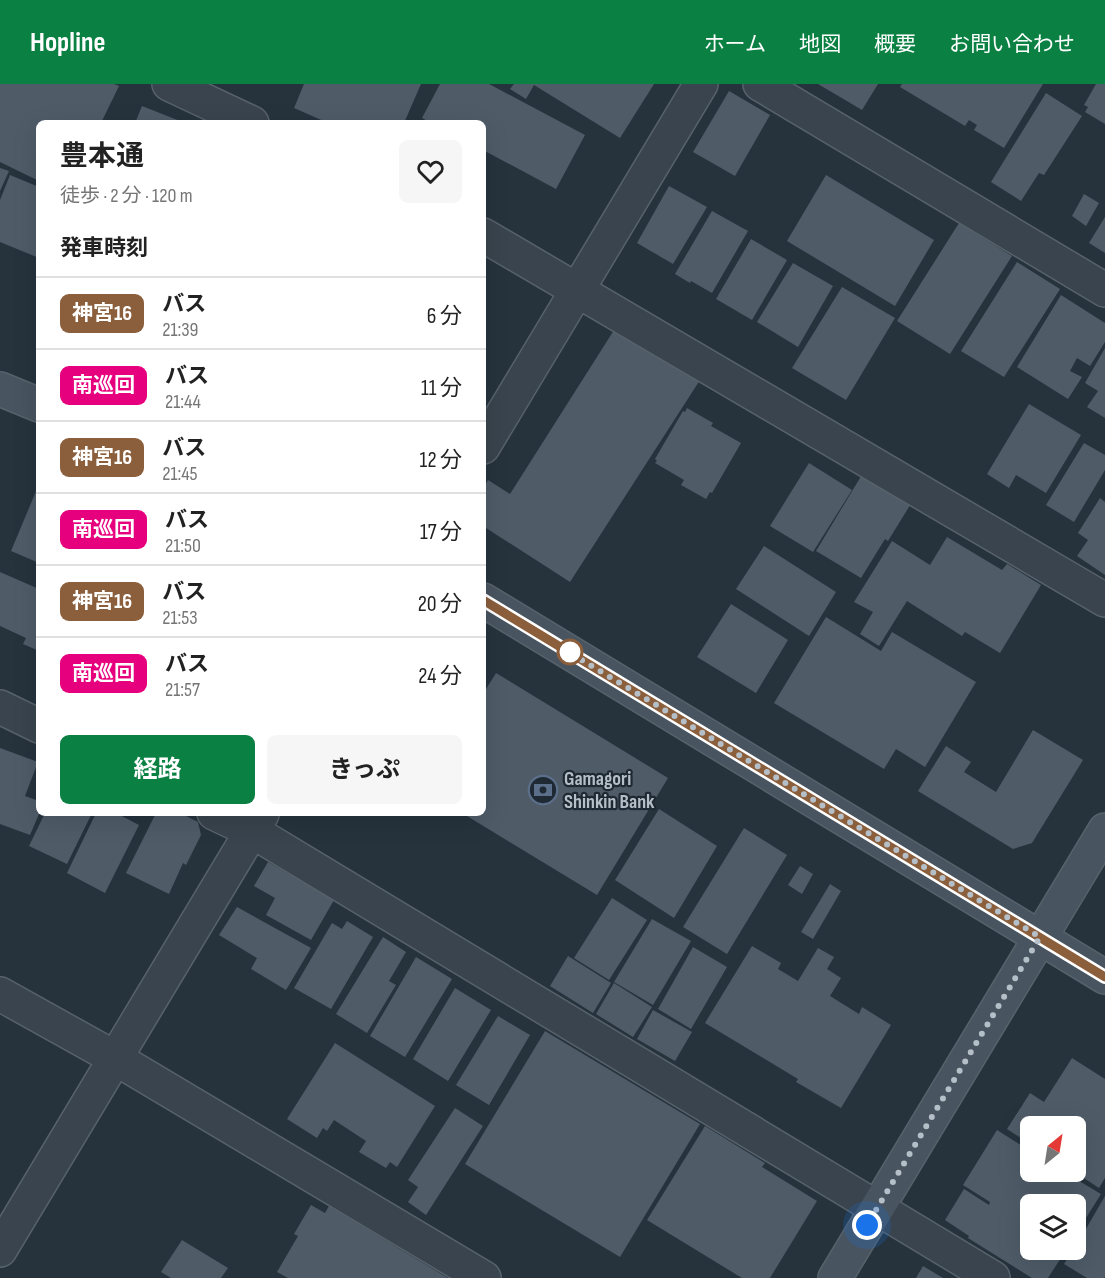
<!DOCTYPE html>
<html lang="ja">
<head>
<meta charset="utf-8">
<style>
  :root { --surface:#fff; --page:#f6f6f6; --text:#222; --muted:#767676; --line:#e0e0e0; --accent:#0b8043 }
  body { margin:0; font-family:"Sofia Sans Condensed","Noto Sans JP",sans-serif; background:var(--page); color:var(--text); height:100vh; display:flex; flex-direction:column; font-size:22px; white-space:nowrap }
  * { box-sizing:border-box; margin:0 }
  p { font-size:20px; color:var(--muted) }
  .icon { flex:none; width:33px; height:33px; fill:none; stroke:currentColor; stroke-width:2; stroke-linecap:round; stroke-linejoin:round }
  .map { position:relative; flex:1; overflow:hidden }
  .drawer { position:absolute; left:36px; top:36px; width:450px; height:696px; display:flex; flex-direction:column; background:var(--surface); border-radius:9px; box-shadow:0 6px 24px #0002 }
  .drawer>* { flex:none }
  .badge { padding:0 12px; border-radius:9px; font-size:21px; line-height:39px }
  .needle { width:39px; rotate:30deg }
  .controls { position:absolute; left:1020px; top:1032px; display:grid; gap:12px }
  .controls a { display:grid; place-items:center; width:66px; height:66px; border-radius:9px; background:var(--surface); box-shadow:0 6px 24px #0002; font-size:30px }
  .you { position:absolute; width:30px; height:30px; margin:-15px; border:4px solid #fff; border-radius:50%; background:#1a73e8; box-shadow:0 0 0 9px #1a73e833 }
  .map>.badge { position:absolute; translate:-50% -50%; box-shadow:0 0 0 3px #fff }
  h2 { padding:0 24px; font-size:22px; line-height:54px }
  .round { display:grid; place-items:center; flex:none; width:63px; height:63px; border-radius:9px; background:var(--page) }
  .head { display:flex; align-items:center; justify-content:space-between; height:102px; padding:0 24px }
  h1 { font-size:28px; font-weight:700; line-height:45px }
  .action { display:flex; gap:12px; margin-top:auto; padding:12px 24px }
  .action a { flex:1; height:69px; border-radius:9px; background:var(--accent); color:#fff; font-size:24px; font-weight:700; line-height:69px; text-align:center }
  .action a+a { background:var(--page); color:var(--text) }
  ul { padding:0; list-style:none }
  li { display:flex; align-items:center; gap:18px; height:72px; padding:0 24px; border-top:2px solid var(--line) }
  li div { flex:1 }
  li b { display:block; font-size:22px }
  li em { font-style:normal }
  li .badge { min-width:66px; font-weight:700; text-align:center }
  header { display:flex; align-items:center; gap:36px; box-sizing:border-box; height:84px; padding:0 30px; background:var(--accent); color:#fff }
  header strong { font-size:28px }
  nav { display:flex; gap:33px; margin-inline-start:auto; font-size:21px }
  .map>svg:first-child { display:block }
  .building { fill:#4f5c68 }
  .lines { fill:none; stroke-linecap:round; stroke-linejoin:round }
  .street-casing { stroke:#57626b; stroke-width:36 }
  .secondary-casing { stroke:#57626b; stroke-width:36 }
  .street { stroke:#39444e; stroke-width:33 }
  .secondary { stroke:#485460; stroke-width:33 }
  .line-casing { stroke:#fff; stroke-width:14 }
  .line { stroke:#8b5e3c; stroke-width:9 }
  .walk { stroke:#b5bfc8; stroke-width:6; stroke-dasharray:0 10.8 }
  .stop-dot { fill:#fff; stroke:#8b5e3c; stroke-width:3 }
  .labels { text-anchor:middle; stroke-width:4.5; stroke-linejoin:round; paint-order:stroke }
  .poi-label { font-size:20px; font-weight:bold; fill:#b5bfc8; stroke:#1e2933; text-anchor:start }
</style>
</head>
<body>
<header>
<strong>Hopline</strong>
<nav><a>ホーム</a><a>地図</a><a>概要</a><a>お問い合わせ</a></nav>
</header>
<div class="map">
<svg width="1105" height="1194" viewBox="0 0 1105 1194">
  <rect width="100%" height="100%" fill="#26333d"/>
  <path class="building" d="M 0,0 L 114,0 L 119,2 L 101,39 L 39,39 L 39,97 L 0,78 Z
    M 304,0 L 421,0 L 404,39 L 328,39 L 294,24 Z
    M 440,0 L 489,0 L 585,51 L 556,105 L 483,66 L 483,39 L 431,39 L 422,34 Z
    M 514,0 L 654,0 L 620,54 L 534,1 L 526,15 L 510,5 Z
    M 818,0 L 878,0 L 862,26 Z
    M 902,0 L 1043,0 L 1004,64 L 974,46 L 977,41 L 969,36 L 965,42 L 900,3 Z
    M 1096,0 L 1105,0 L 1105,40 L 1085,28 L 1088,23 L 1084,21 Z
    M 729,7 L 770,31 L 735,92 L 693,68 Z
    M 1046,9 L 1082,32 L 1044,91 L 1039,89 L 1021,117 L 991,98 Z
    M 142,22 L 180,37 L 179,39 L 135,39 Z
    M 0,84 L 9,87 L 0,107 Z
    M 10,91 L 39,103 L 39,174 L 0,158 L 0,116 Z
    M 826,91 L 934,156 L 895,222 L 787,157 Z
    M 669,102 L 707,123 L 673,180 L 637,159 Z
    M 1084,110 L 1099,119 L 1086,142 L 1072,132 Z
    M 712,127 L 748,147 L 712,209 L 691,197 L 690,199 L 675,190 Z
    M 1105,133 L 1105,169 L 1089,159 Z
    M 959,139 L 1012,172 L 950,270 L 897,237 Z
    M 751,155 L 787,176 L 752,236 L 716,215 Z
    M 1017,178 L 1060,205 L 1004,293 L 961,267 Z
    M 793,179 L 833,202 L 798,263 L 757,238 Z
    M 842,203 L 895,234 L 846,316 L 792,284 Z
    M 1061,211 L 1105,239 L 1105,258 L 1090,282 L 1077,274 L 1070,287 L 1082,293 L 1068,315 L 1017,283 Z
    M 616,243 L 700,296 L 570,498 L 483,442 L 483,404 L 488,396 L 510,410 Z
    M 1105,264 L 1105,334 L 1087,323 L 1098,307 L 1085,299 Z
    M 1029,320 L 1081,351 L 1046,409 L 1016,391 L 1009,404 L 987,390 Z
    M 687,324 L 713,339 L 711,342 L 741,359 L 712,409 L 710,408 L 706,415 L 681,401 L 684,396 L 655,379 L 657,377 L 655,375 L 683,327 L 685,328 Z
    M 1084,359 L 1105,371 L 1105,386 L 1074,438 L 1046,421 Z
    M 809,379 L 852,406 L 813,468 L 770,442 Z
    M 863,389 L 912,418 L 888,457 L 885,455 L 861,494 L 816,467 Z
    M 39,400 L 39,479 L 11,467 Z
    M 1100,414 L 1105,418 L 1105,491 L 1077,472 L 1088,456 L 1078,449 Z
    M 947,453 L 1002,486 L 1007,480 L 1041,501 L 1000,569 L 965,548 L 962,552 L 907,517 L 879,562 L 860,550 L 873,528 L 854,518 L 892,457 L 930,481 Z
    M 764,462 L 836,508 L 809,552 L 736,505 Z
    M 0,488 L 39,505 L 39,567 L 23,560 L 26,554 L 0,542 Z
    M 731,520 L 788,556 L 756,609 L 697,573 Z
    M 826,533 L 881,567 L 892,548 L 976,598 L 925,683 L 896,665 L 884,685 L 774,619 Z
    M 496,589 L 668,694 L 597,811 L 462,729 L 483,729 L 483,610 Z
    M 1033,646 L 1083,676 L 1032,759 L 1013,765 L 918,707 L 946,662 L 971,678 L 964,688 L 996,708 Z
    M 0,664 L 38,678 L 25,712 L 39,717 L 39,730 L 30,751 L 0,740 Z
    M 659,725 L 717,762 L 674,834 L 615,796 Z
    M 45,729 L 92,729 L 67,780 L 29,762 Z
    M 96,729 L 116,729 L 139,741 L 105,809 L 67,789 Z
    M 156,729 L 180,729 L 198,738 L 201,751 L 186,781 L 183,779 L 169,810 L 126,789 Z
    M 744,744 L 787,771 L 727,870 L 683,843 Z
    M 268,778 L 334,816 L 311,856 L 266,831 L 275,814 L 254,802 Z
    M 800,782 L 813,790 L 802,810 L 788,801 Z
    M 830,800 L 841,807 L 813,855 L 801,848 Z
    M 612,814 L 647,836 L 609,896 L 574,874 Z
    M 237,823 L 311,864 L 286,906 L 251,885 L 257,874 L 219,851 Z
    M 652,835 L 691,857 L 653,921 L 614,898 Z
    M 347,837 L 373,853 L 331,925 L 294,904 L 332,839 L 342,845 Z
    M 383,853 L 406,868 L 389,897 L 396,901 L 367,949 L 336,930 Z
    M 752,862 L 781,879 L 778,885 L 798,897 L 818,864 L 834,873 L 827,885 L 841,894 L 830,912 L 859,930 L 862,923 L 891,941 L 841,1024 L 796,998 L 798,995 L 705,939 Z
    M 693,863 L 727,883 L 691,945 L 658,925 Z
    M 568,872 L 611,899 L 593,929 L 550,902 Z
    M 416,873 L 452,895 L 405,973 L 370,952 Z
    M 614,899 L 652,923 L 633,953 L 596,930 Z
    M 455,904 L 491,926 L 448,997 L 413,975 Z
    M 653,926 L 692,948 L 675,977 L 637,955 Z
    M 498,932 L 530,951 L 489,1021 L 456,1001 Z
    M 545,947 L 700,1040 L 620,1173 L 465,1080 Z
    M 335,959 L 435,1022 L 397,1083 L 390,1078 L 386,1084 L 359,1068 L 366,1057 L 334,1036 L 327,1047 L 323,1044 L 317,1054 L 287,1035 Z
    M 1072,974 L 1105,995 L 1105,1094 L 1099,1104 L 1076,1089 L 1076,1042 L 1030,1042 L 1030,1060 L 1007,1045 L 1030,1009 L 1044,1018 Z
    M 455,1024 L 483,1042 L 426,1131 L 408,1118 L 418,1103 L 408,1096 Z
    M 705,1042 L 765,1079 L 762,1083 L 817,1117 L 770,1194 L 742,1194 L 647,1136 Z
    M 997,1046 L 1030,1067 L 1030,1088 L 1064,1088 L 1101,1110 L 1076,1150 L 1076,1120 L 1030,1120 L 1030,1166 L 1066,1166 L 1048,1194 L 1032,1194 L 968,1154 L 969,1152 L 945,1136 L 964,1105 L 989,1121 L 990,1118 L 963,1101 Z
    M 1105,1112 L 1105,1193 L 1104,1194 L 1087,1194 L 1064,1180 L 1073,1166 L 1076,1166 L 1076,1162 Z
    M 311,1121 L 325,1129 L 329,1122 L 448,1194 L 288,1194 L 277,1188 L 298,1152 L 294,1150 Z
    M 182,1156 L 228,1184 L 221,1194 L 171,1194 L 161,1188 Z
    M 923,1182 L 943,1194 L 916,1194 Z"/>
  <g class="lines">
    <g class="street-casing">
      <path id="street" d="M 169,0 L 252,39
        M 760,0 L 1105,206
        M 483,151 L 1105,516
        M 483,363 L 701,0
        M 0,623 L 39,642
        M 214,729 L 252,747 L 993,1194
        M 0,910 L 115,974 L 484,1194
        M 0,1166 L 262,730"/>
    </g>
    <g class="secondary-casing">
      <path id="secondary" d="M 0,305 L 39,321
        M 483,516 L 1105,893
        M 835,1194 L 1105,746"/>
    </g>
    <use href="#street" class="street"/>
    <use href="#secondary" class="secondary"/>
  </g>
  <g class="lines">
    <g class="line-casing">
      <path id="line" d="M 483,516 L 1105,893"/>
    </g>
    <use href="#line" class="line"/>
    <path class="walk" d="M 570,568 L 562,564 L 1040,853 L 867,1141"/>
  </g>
  <defs>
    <g id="bank-ring" transform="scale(1.5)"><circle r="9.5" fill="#1e2933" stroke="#5c6f8a" stroke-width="1.5"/><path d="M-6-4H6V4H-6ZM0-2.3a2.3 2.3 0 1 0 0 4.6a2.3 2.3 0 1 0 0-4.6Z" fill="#5c6f8a"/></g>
  </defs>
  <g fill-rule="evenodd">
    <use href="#bank-ring" x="543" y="706"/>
  </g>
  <circle class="stop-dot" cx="570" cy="568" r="12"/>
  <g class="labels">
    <g class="poi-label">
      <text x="564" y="701">Gamagori<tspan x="564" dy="23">Shinkin Bank</tspan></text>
    </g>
  </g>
</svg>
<div class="controls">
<a><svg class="needle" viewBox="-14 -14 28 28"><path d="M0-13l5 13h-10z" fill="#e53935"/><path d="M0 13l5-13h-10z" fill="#767676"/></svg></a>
<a><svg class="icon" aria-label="layers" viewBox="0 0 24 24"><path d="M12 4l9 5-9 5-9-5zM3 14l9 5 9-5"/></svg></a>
</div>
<div class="you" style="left:867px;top:1141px"></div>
<section class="drawer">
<div class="head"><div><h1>豊本通</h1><p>徒歩 · 2 分 · 120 m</p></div><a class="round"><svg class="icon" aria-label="heart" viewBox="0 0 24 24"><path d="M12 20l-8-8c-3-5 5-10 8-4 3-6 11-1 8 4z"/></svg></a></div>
<h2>発車時刻</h2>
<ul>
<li><span class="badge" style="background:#8b5e3c;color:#fff">神宮16</span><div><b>バス</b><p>21:39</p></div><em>6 分</em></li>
<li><span class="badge" style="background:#e6007e;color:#fff">南巡回</span><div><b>バス</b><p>21:44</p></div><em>11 分</em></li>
<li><span class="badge" style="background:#8b5e3c;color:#fff">神宮16</span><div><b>バス</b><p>21:45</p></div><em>12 分</em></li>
<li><span class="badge" style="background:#e6007e;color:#fff">南巡回</span><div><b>バス</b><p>21:50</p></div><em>17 分</em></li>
<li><span class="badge" style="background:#8b5e3c;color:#fff">神宮16</span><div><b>バス</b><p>21:53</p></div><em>20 分</em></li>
<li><span class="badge" style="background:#e6007e;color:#fff">南巡回</span><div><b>バス</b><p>21:57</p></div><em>24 分</em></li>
</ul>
<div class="action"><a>経路</a><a>きっぷ</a></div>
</section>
</div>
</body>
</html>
